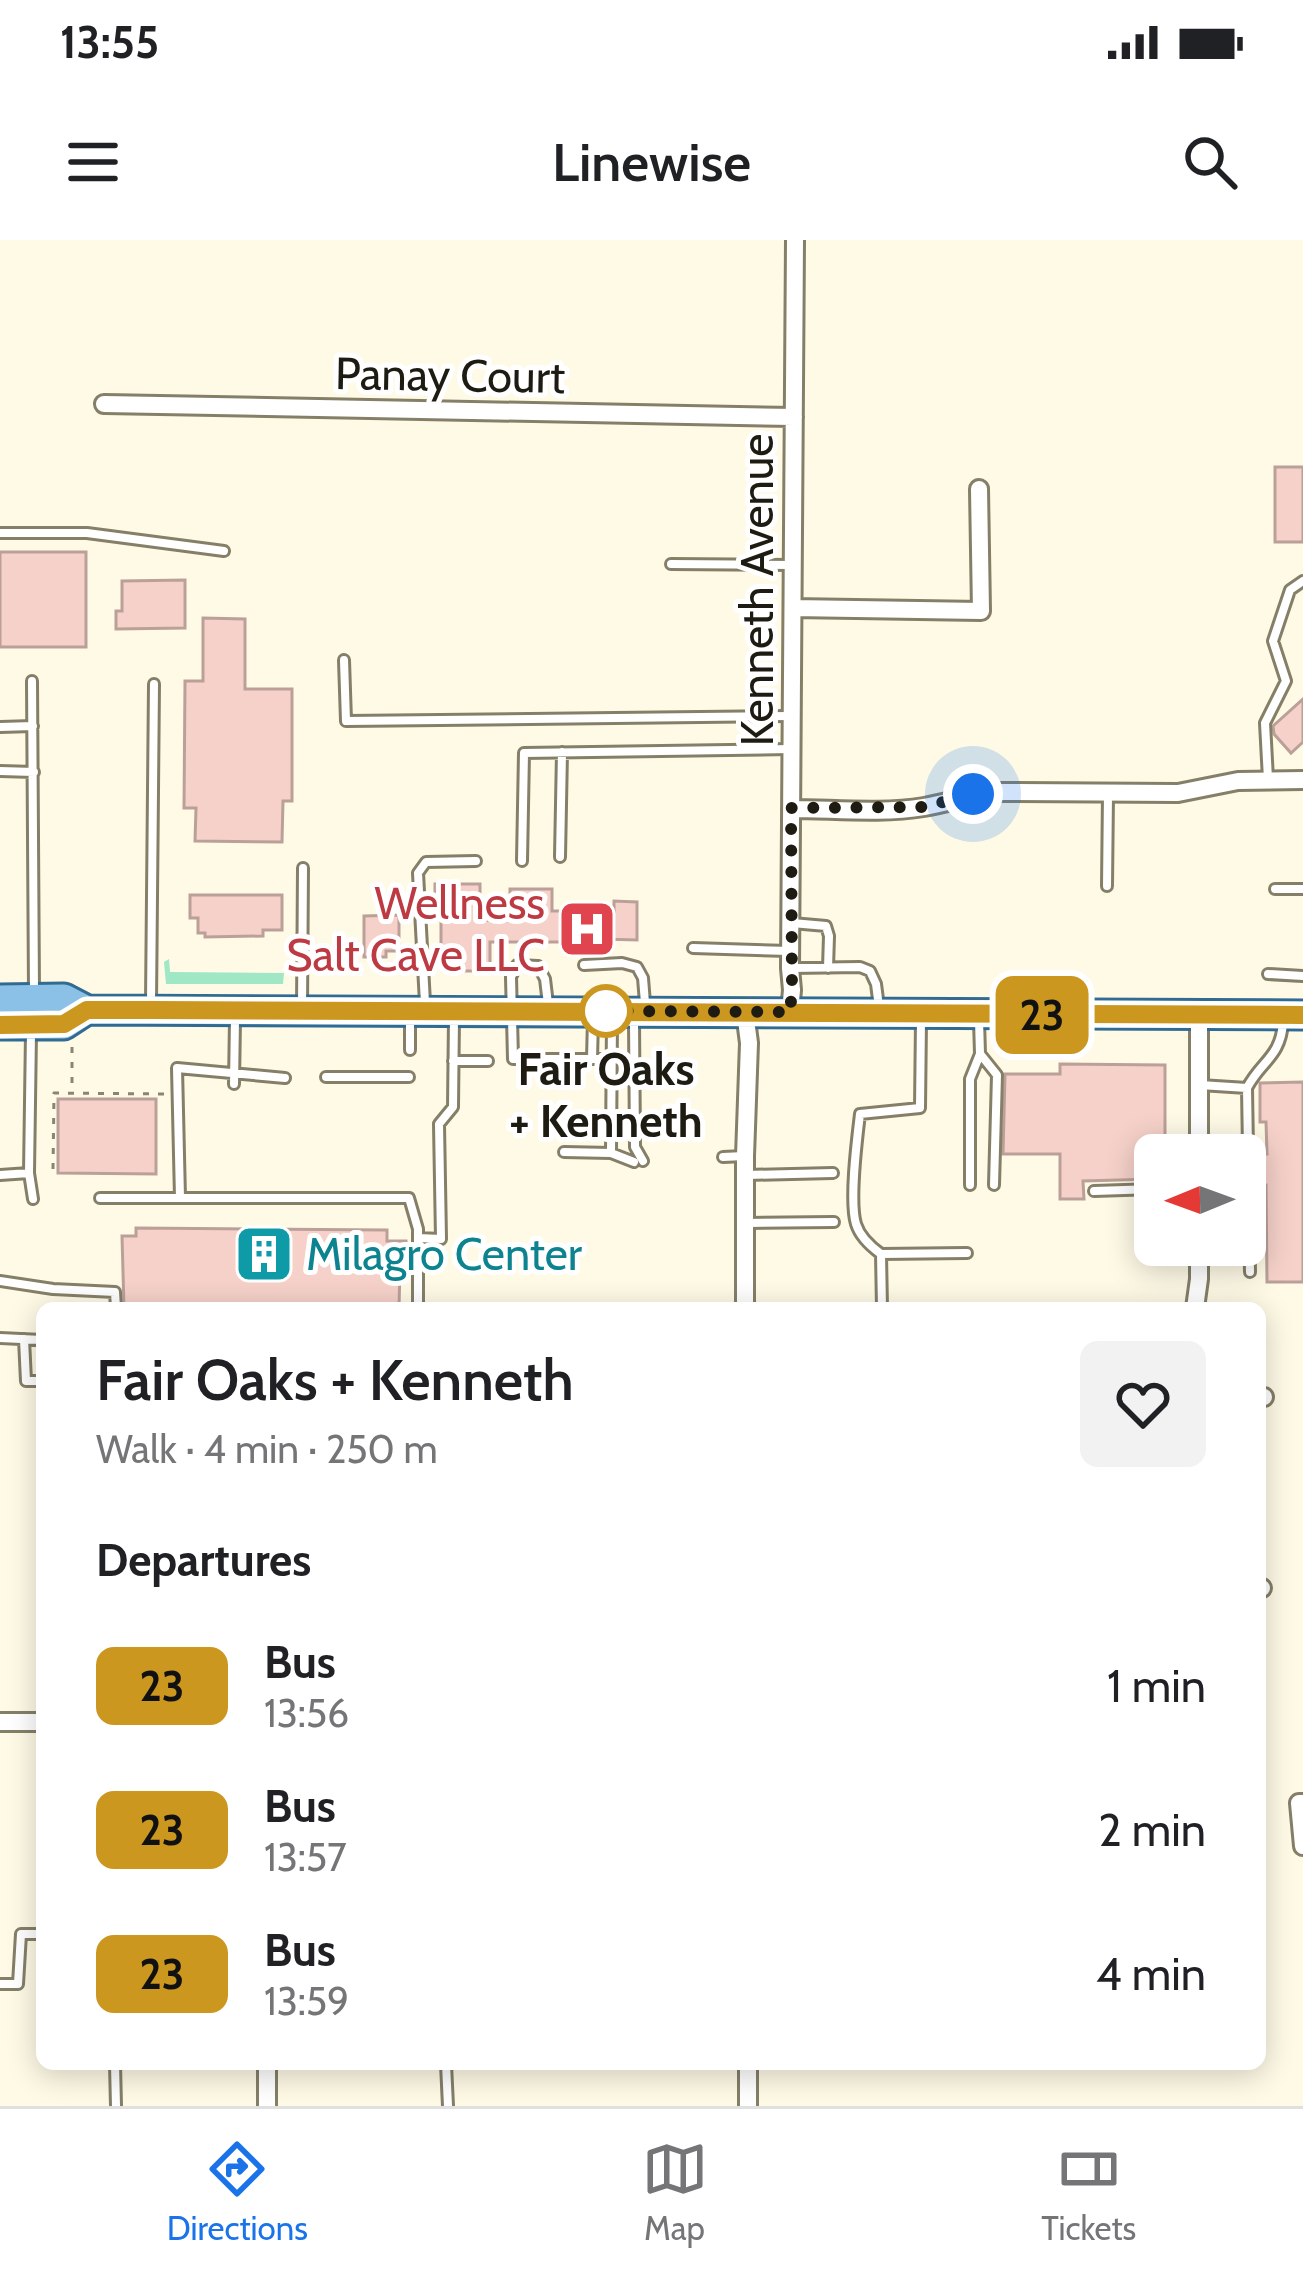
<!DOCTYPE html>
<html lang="en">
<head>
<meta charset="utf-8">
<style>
  :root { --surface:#fff; --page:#f2f2f2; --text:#202124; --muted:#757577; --line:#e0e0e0; --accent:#1a73e8 }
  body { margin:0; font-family:Cabin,sans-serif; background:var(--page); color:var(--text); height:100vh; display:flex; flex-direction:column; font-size:45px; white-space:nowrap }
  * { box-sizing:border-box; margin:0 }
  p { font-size:39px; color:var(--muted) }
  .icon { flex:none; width:66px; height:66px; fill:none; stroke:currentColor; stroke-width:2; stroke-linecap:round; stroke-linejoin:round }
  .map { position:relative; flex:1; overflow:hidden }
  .panel { position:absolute; left:36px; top:1062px; width:1230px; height:768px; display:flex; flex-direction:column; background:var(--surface); border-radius:18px; box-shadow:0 6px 30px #0003 }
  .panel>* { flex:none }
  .badge { padding:0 24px; border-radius:18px; font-size:42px; line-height:78px }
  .needle { width:78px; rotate:269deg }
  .fabs { position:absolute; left:1134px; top:894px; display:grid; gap:24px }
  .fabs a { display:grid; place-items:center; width:132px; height:132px; border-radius:18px; background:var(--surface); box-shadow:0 6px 30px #0003; font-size:60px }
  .you { position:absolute; width:60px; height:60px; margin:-30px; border:9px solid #fff; border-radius:50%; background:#1a73e8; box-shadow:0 0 0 18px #1a73e833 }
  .map>.badge { position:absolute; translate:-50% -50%; box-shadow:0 0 0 6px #fff }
  h2 { padding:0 60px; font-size:45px; line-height:108px }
  .round { display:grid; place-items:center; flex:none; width:126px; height:126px; border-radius:18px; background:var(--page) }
  .summary { display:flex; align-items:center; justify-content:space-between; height:204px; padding:0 60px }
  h1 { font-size:57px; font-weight:600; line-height:90px }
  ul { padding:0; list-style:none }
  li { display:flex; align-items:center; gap:36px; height:144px; padding:0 60px }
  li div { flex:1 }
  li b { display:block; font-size:45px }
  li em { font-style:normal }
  li .badge { min-width:132px; font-weight:700; text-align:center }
  .status { display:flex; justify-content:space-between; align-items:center; height:84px; padding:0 60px; background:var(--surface); direction:ltr }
  .status svg { height:33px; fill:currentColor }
  header { display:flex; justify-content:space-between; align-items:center; height:156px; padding:0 60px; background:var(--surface); font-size:54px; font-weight:600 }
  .dock { display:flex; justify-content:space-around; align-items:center; height:168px; border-top:3px solid var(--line); background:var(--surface); font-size:33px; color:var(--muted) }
  .dock a { display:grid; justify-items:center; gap:6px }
  .dock .selected { color:var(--accent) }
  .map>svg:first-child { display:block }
  .grass { fill:#9fe7c5 }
  .building { fill:#f5d1c9; stroke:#bba099; stroke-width:3 }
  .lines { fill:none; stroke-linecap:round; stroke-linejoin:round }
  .service-casing { stroke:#857f68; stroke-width:14 }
  .minor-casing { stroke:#857f68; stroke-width:22 }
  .primary-casing { stroke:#326b92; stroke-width:33 }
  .path { stroke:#888576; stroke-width:3; stroke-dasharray:6 9; stroke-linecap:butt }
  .service { stroke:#fff; stroke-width:8 }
  .minor { stroke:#fff; stroke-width:16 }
  .primary { stroke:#8bc0e7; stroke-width:27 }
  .line-casing { stroke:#fff; stroke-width:27 }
  .line { stroke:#cb971e; stroke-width:18 }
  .walk { stroke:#1d1b12; stroke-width:12; stroke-dasharray:0 21.6 }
  .stop-dot { fill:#fff; stroke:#cb971e; stroke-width:6 }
  .labels { text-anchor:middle; stroke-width:10; stroke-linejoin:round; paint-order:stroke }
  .street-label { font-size:45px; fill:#1d1b12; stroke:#fff }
  .health-label { font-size:45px; fill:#be3a42; stroke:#fff; text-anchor:end }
  .stop-label { font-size:45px; font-weight:bold; fill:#1d1b12; stroke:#fff }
  .culture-label { font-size:45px; fill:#0d838f; stroke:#fff; text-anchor:start }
</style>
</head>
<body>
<div class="status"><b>13:55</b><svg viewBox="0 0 49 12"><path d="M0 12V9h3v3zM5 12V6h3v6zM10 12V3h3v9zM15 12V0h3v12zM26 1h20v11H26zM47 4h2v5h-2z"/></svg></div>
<header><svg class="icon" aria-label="menu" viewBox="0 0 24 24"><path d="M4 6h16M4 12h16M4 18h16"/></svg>Linewise<svg class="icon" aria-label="search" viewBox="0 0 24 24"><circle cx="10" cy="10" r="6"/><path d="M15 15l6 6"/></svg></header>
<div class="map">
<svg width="1303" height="1866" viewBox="0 0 1303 1866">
  <rect width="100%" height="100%" fill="#fffae6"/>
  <path class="grass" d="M 169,719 L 170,732 L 284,733 L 283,744 L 166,744 L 164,722 Z"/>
  <path class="building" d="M 1275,227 L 1303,227 L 1303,302 L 1275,302 Z
    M 0,312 L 86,312 L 86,407 L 0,407 Z
    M 185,340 L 185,388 L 116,389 L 116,371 L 122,371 L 122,341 Z
    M 203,378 L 245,379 L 245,449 L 292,449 L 292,561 L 283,561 L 282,602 L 195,601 L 196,568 L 184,568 L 185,441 L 203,441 Z
    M 1303,459 L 1303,502 L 1291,513 L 1274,494 L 1273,486 Z
    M 435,644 L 480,644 L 480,680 L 510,681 L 510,649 L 552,649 L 552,671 L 614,671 L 614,661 L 637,662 L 637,700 L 600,699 L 600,706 L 571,706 L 571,702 L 490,702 L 490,731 L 453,731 L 453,716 L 441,716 L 441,679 L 435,679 Z
    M 190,655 L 282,655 L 282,690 L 263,690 L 263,696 L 205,697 L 205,693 L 198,693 L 198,678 L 190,678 Z
    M 399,675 L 399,711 L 386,711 L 386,717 L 364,717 L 364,676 Z
    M 1060,824 L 1165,825 L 1165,915 L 1155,915 L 1155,939 L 1083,941 L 1084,959 L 1060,959 L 1060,914 L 1003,914 L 1005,834 L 1060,834 Z
    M 1303,842 L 1303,1042 L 1267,1042 L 1266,945 L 1257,945 L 1256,914 L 1267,914 L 1266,882 L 1260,882 L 1260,843 Z
    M 58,859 L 156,859 L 156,934 L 58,933 Z
    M 136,988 L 387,990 L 387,1001 L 406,1001 L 406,1028 L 400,1028 L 399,1068 L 124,1068 L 122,996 L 136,996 Z"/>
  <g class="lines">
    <g class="service-casing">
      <path id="service" d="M 0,293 L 87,293 L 224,311
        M 671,324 L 791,325
        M 344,420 L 346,481 L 791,476
        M 32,441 L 34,751
        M 0,487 L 33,486
        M 0,531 L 34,532
        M 1268,539 L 1265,483 L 1286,441 L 1273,401 L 1290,350 L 1303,341
        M 560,617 L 562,512
        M 522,621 L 524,513 L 790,509
        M 1107,646 L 1108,554
        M 1275,649 L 1303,649
        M 792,683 L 826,686 L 829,696 L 828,728
        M 693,708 L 789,711
        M 584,725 L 622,723 L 637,727 L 643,738 L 645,763
        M 791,728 L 860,727 L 870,731 L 876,744 L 879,767
        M 1268,734 L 1303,736
        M 151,762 L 154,444
        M 425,763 L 418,633 L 426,622 L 476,621
        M 548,764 L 545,739 L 538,726 L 517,725 L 511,737 L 513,819 L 612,819
        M 302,768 L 303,628
        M 410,777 L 410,810
        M 612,777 L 611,913 L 634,922
        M 634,781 L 635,907 L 643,921
        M 981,815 L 997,835 L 994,945
        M 592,819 L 593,778
        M 453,821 L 488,821
        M 326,837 L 409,837
        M 234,844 L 235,779
        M 1200,845 L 1247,848
        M 564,912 L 611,913
        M 723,917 L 744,916
        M 29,933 L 31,792
        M 0,935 L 29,933 L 33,959
        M 747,935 L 833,933
        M 970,945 L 970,839 L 980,814 L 979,780
        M 1094,951 L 1155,949
        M 100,958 L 409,958 L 418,989 L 418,1068
        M 180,958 L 177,828 L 285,838
        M 747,983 L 834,982
        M 418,998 L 441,999 L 439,884 L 453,867 L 454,777
        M 881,1014 C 870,1006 860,997 856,984 C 849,961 857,899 860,874 L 920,868 L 921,780
        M 1250,1032 L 1247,848 C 1261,821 1281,817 1283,782
        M 0,1041 L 53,1049 L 115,1052 L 116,1068
        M 882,1068 L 881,1014 L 967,1013
        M 0,1098 L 42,1100
        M 24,1099 L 26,1141 L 42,1141
        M 0,1744 L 18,1744 L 21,1694 L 42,1694
        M 115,1824 L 116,1866
        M 446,1824 L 448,1866"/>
    </g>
    <g class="minor-casing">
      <path id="minor" d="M 104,164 L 794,177
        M 793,368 L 981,371 L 979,249
        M 791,569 C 834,569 881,574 924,567 C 949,563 972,554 998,552 L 1178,553 L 1238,541 L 1303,540
        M 745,772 L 749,803 L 745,916 L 745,1068
        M 790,772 L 792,750 L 790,728 L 795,0
        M 1199,774 L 1199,915
        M 1195,1068 L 1199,1039 L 1199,1005
        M 1260,1157 L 1264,1157
        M 1260,1348 L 1262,1348
        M 0,1482 L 42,1482
        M 1303,1563 L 1299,1563 L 1303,1606
        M 748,1824 L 748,1866
        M 267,1866 L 267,1824"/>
    </g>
    <g class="primary-casing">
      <path id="primary" d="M 0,759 L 64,758 L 87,770 L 1303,775
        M 0,785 L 64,785 L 87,770"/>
    </g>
    <path class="path" d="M 72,807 L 72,851
      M 53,929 L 54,853 L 164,854"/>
    <use href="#service" class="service"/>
    <use href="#minor" class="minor"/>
    <use href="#primary" class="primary"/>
  </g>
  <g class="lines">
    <g class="line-casing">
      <path id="line" d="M 0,785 L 64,784 L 87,770 L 151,770 L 1303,775"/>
    </g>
    <use href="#line" class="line"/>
    <path class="walk" d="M 606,771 L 790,772 L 792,750 L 791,568 L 925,567 L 973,554"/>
  </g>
  <defs>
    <g id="hospital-square" transform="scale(3)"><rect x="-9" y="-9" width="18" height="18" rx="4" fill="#e0444e" stroke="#fff"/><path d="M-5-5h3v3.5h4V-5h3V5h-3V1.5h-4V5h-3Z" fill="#fff"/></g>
    <g id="building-square" transform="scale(3)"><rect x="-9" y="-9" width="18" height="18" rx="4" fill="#0f9aa8" stroke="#fff"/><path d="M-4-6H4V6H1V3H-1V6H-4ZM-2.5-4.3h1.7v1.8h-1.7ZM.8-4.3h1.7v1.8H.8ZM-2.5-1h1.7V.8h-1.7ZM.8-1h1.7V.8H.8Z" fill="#fff"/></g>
  </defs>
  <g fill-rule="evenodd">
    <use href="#hospital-square" x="587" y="689"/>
    <use href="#building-square" x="264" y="1014"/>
  </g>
  <circle class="stop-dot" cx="606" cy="771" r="24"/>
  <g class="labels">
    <g class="street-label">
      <text transform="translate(450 135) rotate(1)" y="16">Panay Court</text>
      <text transform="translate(757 350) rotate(-90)" y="16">Kenneth Avenue</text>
    </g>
    <g class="health-label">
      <text x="545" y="679">Wellness<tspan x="545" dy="52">Salt Cave LLC</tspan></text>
    </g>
    <g class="stop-label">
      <text x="606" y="845">Fair Oaks<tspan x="606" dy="52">+ Kenneth</tspan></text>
    </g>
    <g class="culture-label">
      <text x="306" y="1030">Milagro Center</text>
    </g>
  </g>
</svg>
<div class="fabs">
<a><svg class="needle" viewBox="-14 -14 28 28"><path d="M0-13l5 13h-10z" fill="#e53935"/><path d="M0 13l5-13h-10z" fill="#757577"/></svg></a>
</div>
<div class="you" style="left:973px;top:554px"></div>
<b class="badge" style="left:1042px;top:775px;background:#cb971e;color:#111">23</b>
<section class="panel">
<div class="summary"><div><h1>Fair Oaks + Kenneth</h1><p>Walk · 4 min · 250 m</p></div><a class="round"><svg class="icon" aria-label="heart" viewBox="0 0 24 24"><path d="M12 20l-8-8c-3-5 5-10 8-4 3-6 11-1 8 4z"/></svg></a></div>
<h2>Departures</h2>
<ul>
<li><span class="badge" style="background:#cb971e;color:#111">23</span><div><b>Bus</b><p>13:56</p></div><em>1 min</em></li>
<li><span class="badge" style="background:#cb971e;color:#111">23</span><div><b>Bus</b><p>13:57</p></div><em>2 min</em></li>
<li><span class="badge" style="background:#cb971e;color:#111">23</span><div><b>Bus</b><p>13:59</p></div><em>4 min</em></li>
</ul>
</section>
</div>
<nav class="dock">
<a class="selected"><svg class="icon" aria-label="directions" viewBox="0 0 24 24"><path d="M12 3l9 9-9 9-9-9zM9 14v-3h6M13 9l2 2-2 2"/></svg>Directions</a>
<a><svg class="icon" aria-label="map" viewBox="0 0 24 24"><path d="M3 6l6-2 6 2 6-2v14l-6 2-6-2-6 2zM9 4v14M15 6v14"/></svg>Map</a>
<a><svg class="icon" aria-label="tickets" viewBox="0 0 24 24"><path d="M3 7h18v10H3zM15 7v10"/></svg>Tickets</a>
</nav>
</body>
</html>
